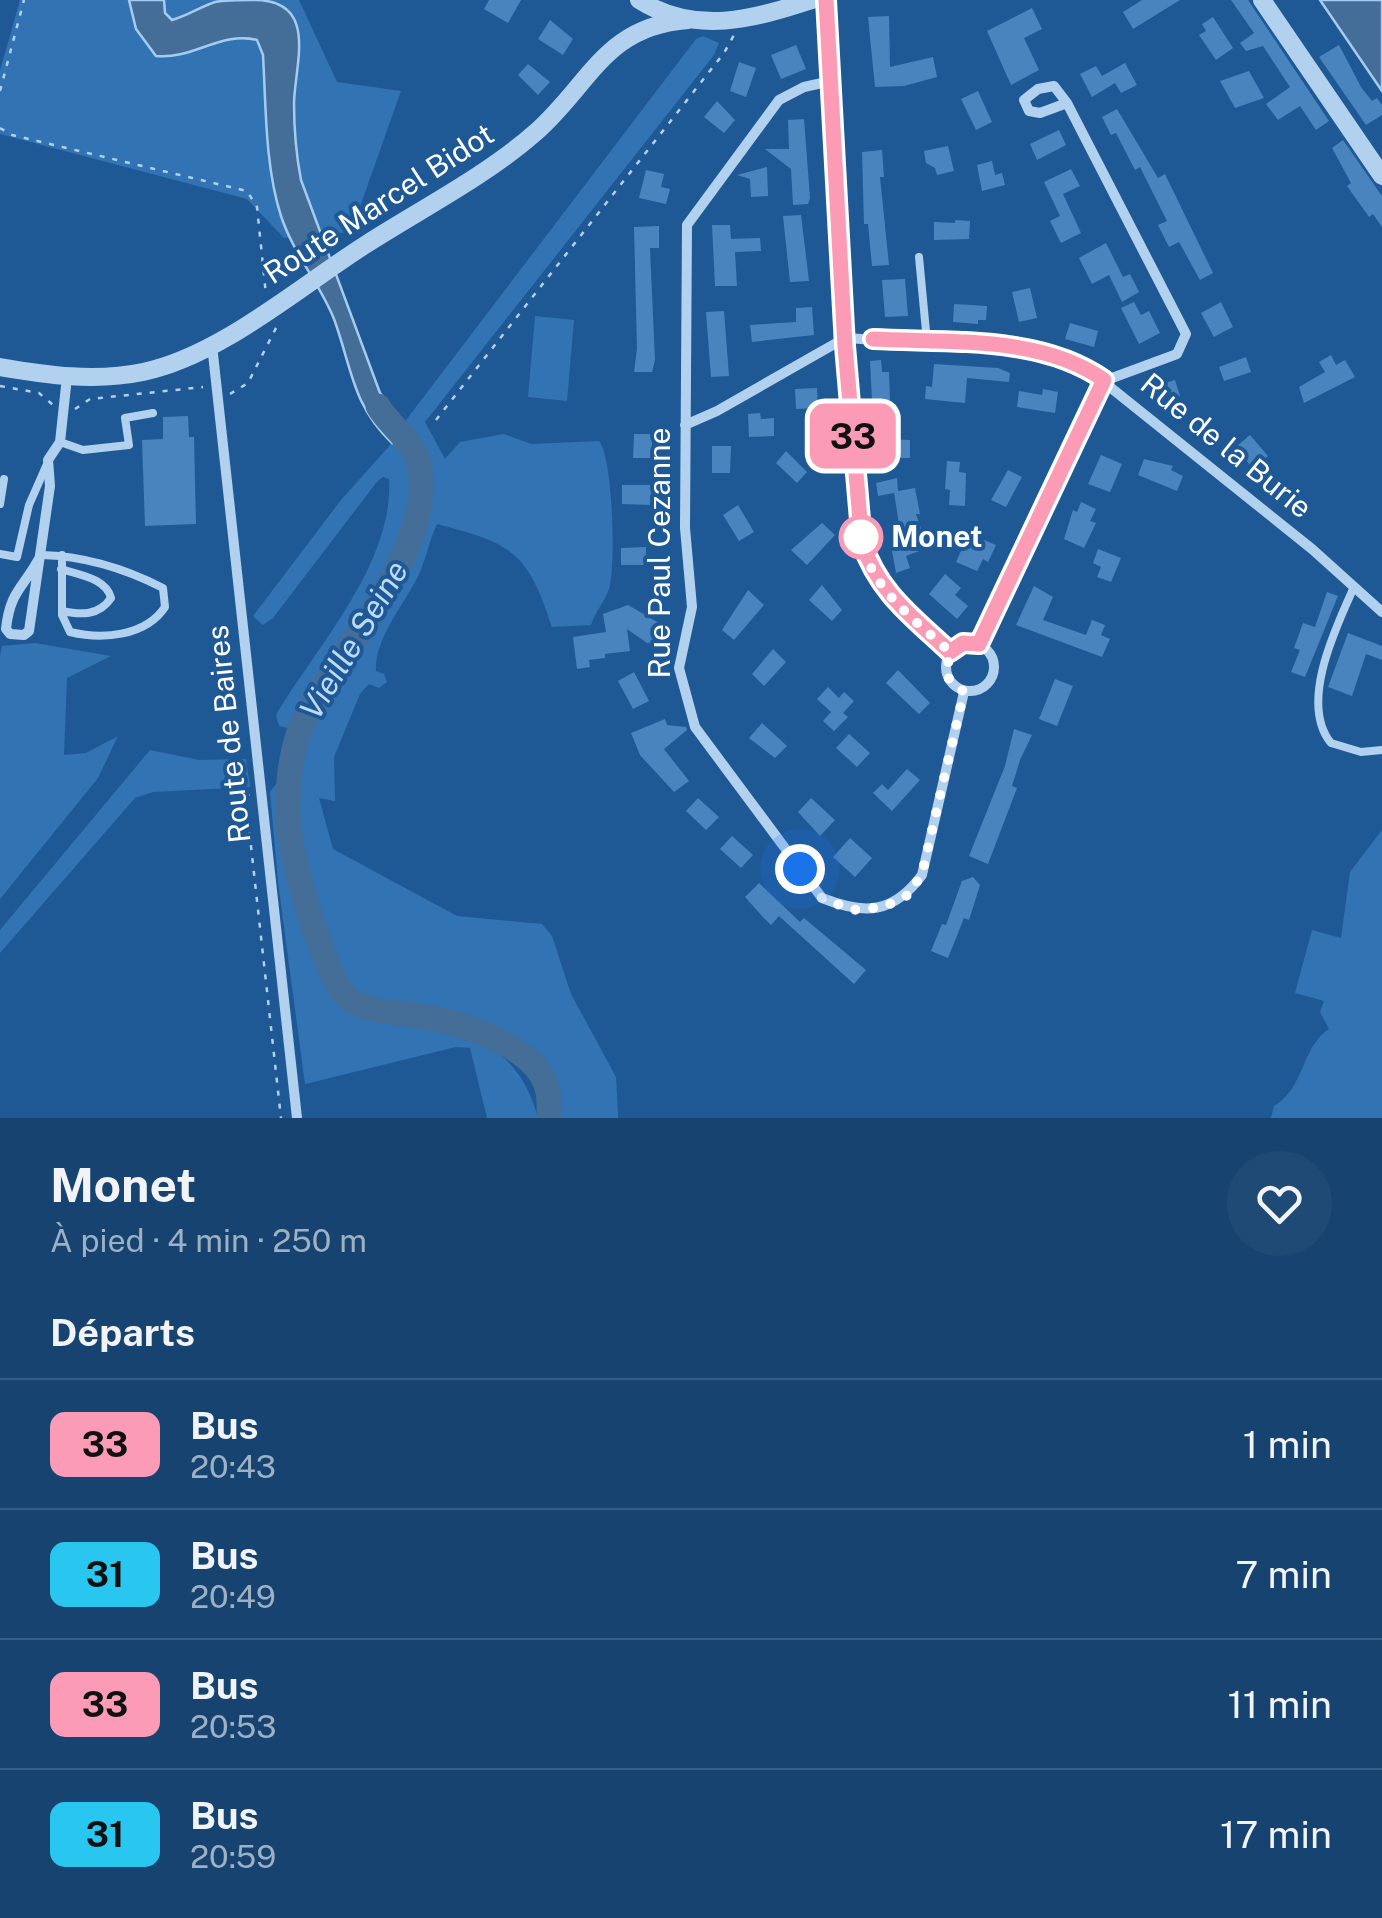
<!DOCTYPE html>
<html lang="fr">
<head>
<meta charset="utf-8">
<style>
  :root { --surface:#164370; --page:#1f4a75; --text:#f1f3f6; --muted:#9eb0c3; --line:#355c83 }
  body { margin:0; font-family:"Public Sans",sans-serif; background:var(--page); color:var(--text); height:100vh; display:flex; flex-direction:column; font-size:38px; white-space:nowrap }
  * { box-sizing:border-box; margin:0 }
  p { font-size:32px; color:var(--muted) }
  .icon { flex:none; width:55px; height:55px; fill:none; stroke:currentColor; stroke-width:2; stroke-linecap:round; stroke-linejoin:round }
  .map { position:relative; height:1118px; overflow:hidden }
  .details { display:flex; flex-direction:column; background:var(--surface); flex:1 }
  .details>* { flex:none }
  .badge { padding:0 20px; border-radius:15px; font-size:35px; line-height:65px }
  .you { position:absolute; width:50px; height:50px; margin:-25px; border:8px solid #fff; border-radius:50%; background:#1a73e8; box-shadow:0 0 0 15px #1a73e833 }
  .map>.badge { position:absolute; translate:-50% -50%; box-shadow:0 0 0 5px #fff }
  h2 { padding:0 50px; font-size:38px; line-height:90px }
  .round { display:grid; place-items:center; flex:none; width:105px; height:105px; border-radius:52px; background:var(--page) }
  .headline { display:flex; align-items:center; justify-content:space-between; height:170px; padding:0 50px }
  h1 { font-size:48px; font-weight:700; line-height:75px }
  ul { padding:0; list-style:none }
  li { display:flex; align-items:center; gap:30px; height:130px; padding:0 50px; border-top:2px solid var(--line) }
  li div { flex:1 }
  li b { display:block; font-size:38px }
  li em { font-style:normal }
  li .badge { min-width:110px; font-weight:700; text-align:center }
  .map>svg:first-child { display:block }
  .green { fill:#3273b4 }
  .water { fill:#446e98; stroke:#a5ccf0; stroke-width:2.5 }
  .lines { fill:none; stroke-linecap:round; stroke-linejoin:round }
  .river { stroke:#446e98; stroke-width:25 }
  .building { fill:#4a84be }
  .path { stroke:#b2d1ef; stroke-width:2.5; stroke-dasharray:5 8; stroke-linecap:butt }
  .service { stroke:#b2d1ef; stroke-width:8 }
  .minor { stroke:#b2d1ef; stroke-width:10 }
  .tertiary { stroke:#b2d1ef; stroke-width:18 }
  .line-casing { stroke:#fff; stroke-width:22 }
  .line { stroke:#fb9bb5; stroke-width:15 }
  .walk { stroke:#fff; stroke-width:10; stroke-dasharray:0 18 }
  .stop-dot { fill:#fff; stroke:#fb9bb5; stroke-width:5 }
  .labels { text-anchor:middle; stroke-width:8; stroke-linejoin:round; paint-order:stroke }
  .street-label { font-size:30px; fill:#fff; stroke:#1e5996 }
  .stop-label { font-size:30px; font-weight:bold; fill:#fff; stroke:#1e5996; text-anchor:start }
  .water-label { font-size:32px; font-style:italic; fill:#bedbf6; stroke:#1e5996 }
</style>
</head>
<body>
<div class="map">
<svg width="1382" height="1118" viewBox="0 0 1382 1118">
  <rect width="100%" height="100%" fill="#1e5996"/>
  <path class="green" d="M 20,0 L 299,0 L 337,82 L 401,91 L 351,232 L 284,238 L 247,199 L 0,134 L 0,71 Z
    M 703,36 L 719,43 L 714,55 L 425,422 L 445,459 L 460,442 L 504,434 L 531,444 L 599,441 C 613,457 616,567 609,589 C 605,601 595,612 591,625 L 552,627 C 527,551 513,544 437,524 C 428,543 425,566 414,584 C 400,609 374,642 376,671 L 384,674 L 387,682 L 379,688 L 369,684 L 360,694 L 334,757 L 335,801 L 319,798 L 333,849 L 457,916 L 542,924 L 552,936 L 571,994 L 616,1077 L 618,1114 L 618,1118 L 561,1118 L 556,1087 L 542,1061 L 489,1029 L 441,1011 L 363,1003 L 345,991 L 333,969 L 294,836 L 301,750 L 314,714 L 347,678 L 407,565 L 425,509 L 427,470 L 422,449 L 403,424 L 696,39 Z
    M 535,316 L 574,320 L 567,401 L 528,397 Z
    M 392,443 C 400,449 410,455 413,465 C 429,521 325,668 295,720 L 288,728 L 279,726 L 276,715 C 317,646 394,563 389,479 L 383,477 L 376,483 L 273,618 L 263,625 L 253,616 L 341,500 Z
    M 35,643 L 111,656 L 67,678 L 64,755 L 86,753 L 118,736 L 98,778 L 0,899 L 0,656 L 2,646 Z
    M 150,750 L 199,760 L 246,759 L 250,787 L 153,792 L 135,798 L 0,953 L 0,930 Z
    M 285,773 C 284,795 282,820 286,842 C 293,879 313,978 341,1001 C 358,1015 379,1016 399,1019 C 468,1031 518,1044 538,1118 L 487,1118 L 470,1048 L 456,1047 L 305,1084 L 278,882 L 270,792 Z
    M 1382,830 L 1382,1118 L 1271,1118 L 1274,1106 C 1305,1088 1301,1047 1329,1029 L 1320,1012 L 1324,1001 L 1295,993 L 1312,930 L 1341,938 L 1350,872 Z"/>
  <path class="water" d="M 129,0 L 164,0 L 165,13 L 172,20 C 187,16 200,7 215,2 C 227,0 241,0 254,0 C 319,0 295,63 294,103 C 294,129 296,154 301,180 L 380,393 L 403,424 L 392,443 C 352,405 352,368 334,319 C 320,284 293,253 281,216 C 265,167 266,106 263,55 L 257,40 C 221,31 192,60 156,56 L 136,29 Z
    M 1320,0 L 1382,0 L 1382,91 Z"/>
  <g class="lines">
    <path class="river" d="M 378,406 C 390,427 416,442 420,468 C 434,553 336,651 302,725 C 289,754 286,798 289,829 C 293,862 325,981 349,999 C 366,1012 392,1012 414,1015 C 454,1021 535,1043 547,1088 C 550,1097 549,1109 549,1118"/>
  </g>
  <path class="building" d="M 489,0 L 521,0 L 508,23 L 484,9 Z
    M 1142,0 L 1180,0 L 1133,29 L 1123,12 Z
    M 1231,0 L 1248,0 L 1329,121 L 1316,130 L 1300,106 L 1278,120 L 1266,104 L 1290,87 L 1263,46 L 1246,51 L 1240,43 L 1254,33 Z
    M 1032,8 L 1042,29 L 1024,38 L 1039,70 L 1011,85 L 987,31 Z
    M 889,16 L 890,67 L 933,57 L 937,77 L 904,86 L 875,87 L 868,17 Z
    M 1213,17 L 1233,48 L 1216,60 L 1199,35 L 1206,31 L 1202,24 Z
    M 550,20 L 573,39 L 563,55 L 538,39 Z
    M 796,45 L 806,69 L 781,79 L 771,55 Z
    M 1339,45 L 1361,87 L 1372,101 L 1377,98 L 1382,105 L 1382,115 L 1366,125 L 1319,57 Z
    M 739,62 L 756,68 L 746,97 L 730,91 Z
    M 1125,63 L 1137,85 L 1121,93 L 1115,83 L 1092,97 L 1080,74 L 1096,66 L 1102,76 Z
    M 528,64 L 550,82 L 538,95 L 518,75 Z
    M 1249,71 L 1264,98 L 1235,108 L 1220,81 Z
    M 978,91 L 992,122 L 976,130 L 961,99 Z
    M 717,101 L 735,120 L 724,133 L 704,117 Z
    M 1117,109 L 1158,178 L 1165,174 L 1213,273 L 1200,280 L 1179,242 L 1169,247 L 1158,225 L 1167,221 L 1140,167 L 1135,170 L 1116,133 L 1111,135 L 1102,117 Z
    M 804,119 L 810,198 L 808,204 L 793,205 L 791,169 L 765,149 L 789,149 L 788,120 Z
    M 1059,130 L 1066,145 L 1037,160 L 1030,144 Z
    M 1343,140 L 1382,196 L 1382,227 L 1373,214 L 1369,217 L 1347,186 L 1351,183 L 1332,148 Z
    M 948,146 L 954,171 L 937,175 L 935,168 L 926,163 L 924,151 Z
    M 882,150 L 884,177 L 880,177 L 889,265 L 872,266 L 868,224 L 864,224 L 862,152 Z
    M 992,161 L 995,175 L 1002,173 L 1005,185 L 982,191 L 977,165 Z
    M 767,167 L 768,196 L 751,197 L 750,179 L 737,175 Z
    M 1071,169 L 1080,186 L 1063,194 L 1081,233 L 1061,243 L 1050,221 L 1060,216 L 1044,182 Z
    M 646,170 L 664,174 L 661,187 L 670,189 L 666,204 L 639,198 Z
    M 801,215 L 809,281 L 790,282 L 783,216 Z
    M 955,220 L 970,221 L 969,239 L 934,240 L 934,222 L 955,223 Z
    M 712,225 L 730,225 L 731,239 L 760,238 L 761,251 L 735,252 L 737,286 L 715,286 Z
    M 659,226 L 659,248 L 650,248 L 655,360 L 652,372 L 634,372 L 637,349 L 634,227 Z
    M 1106,243 L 1123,277 L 1130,274 L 1139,292 L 1122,302 L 1109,275 L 1092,284 L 1079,258 Z
    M 905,279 L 908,316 L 885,317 L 882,280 Z
    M 1030,288 L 1037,318 L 1019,322 L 1012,292 Z
    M 1134,302 L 1141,315 L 1149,311 L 1160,333 L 1139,344 L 1121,308 Z
    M 1221,302 L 1233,327 L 1214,337 L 1201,313 Z
    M 954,304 L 987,306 L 986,320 L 978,320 L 978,324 L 953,322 Z
    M 812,307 L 814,335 L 752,342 L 750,325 L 796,322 L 796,308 Z
    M 724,311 L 729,376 L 711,377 L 706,312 Z
    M 1070,323 L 1098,331 L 1094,347 L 1065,339 Z
    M 1331,355 L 1336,365 L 1345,360 L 1355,377 L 1304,403 L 1299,387 L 1325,372 L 1319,362 Z
    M 1246,357 L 1251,372 L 1224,381 L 1219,367 Z
    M 881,360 L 882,372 L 889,372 L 890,400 L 872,400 L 870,361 Z
    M 934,364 L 998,368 L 1010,373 L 1009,382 L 967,378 L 965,403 L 925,399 L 926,386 L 932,387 Z
    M 1163,377 L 1165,383 L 1175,380 L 1180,396 L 1160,403 L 1152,381 Z
    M 817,388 L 818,408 L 796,409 L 795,389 Z
    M 1043,389 L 1058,392 L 1055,413 L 1017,407 L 1019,391 L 1042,395 Z
    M 760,413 L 761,419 L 774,418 L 774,436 L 749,437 L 748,414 Z
    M 188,416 L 189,437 L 194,437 L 196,524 L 145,526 L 142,440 L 163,439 L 163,417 Z
    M 634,434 L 652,434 L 652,458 L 633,458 Z
    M 1250,435 L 1268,456 L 1253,469 L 1236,447 Z
    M 889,439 L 910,440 L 910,458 L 881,458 L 881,442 Z
    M 712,446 L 731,446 L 730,473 L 712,473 Z
    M 786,451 L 807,472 L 797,483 L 776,463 Z
    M 1101,455 L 1122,464 L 1110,492 L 1088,484 Z
    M 1144,459 L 1173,466 L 1171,470 L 1183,476 L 1177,491 L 1138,475 Z
    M 947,461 L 960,462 L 959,472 L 966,473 L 965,506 L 949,505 L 950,490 L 945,489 Z
    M 1008,470 L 1022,477 L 1006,507 L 991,500 Z
    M 897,478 L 898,491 L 915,488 L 920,514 L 916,514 L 928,549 L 904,537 L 919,551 L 906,556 L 910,568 L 896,573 L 890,540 L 901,536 L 894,493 L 878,496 L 876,483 Z
    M 622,485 L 651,485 L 651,505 L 622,504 Z
    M 1081,502 L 1096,509 L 1090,521 L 1096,523 L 1084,548 L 1064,539 L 1073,510 L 1077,512 Z
    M 738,505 L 754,532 L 739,541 L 723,515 Z
    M 822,523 L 835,535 L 807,565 L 791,550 Z
    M 984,540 L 996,545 L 988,562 L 983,559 L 977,571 L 956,562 L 965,542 L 979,549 Z
    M 646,547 L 646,565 L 621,565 L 621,548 Z
    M 1098,549 L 1121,558 L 1111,582 L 1097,577 L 1101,567 L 1093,563 Z
    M 945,574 L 961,588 L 955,595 L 968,606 L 957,619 L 929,594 Z
    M 822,585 L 842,610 L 832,621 L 809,600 Z
    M 1034,586 L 1053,597 L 1043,620 L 1086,635 L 1092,620 L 1105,625 L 1101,635 L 1110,639 L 1102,657 L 1016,625 Z
    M 748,590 L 764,605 L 734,640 L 722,630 Z
    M 1327,592 L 1338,596 L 1305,677 L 1291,672 L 1300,650 L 1294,648 L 1303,623 L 1315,627 Z
    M 628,605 L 664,626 L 656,642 L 647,643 L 627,629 L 630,651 L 605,654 L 605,658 L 589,660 L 590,667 L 577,669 L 573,637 L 606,632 L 603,614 Z
    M 1348,633 L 1382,646 L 1382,660 L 1366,654 L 1352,696 L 1328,687 Z
    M 773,649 L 786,662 L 764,686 L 752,674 Z
    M 898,670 L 930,703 L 919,714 L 886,683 Z
    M 634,672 L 649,701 L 633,709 L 618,681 Z
    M 1055,679 L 1073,686 L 1057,726 L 1039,719 Z
    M 828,687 L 839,698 L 844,692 L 854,701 L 843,713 L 848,717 L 834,731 L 823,721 L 831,712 L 817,699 Z
    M 665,719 L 667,725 L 686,727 L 687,730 L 664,749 L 689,781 L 674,792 L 640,755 L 631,733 Z
    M 762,723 L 787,746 L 775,758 L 749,738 Z
    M 1014,729 L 1032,735 L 1020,760 L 1012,786 L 1017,788 L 988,864 L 969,856 L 1005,766 Z
    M 849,734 L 870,753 L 857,767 L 836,748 Z
    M 907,769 L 920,780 L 892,811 L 873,793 L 882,784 L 888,790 Z
    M 698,798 L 719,817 L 706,830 L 686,811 Z
    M 811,798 L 835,820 L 820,836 L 798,812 Z
    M 732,836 L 753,855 L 741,868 L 720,849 Z
    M 850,838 L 872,858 L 855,877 L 833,857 Z
    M 973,877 L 980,885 L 969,920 L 964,918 L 948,958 L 931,951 L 942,924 L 946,925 L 962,881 Z
    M 759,883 L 800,922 L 804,918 L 866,970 L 854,984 L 779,916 L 771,925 L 762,916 L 745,897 Z"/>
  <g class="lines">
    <path class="path" d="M 0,91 L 24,0
      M 0,128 L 12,135 L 247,191 L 257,207 L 266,295
      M 0,386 L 39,393 L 53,405
      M 230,394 L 248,383 L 278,324
      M 75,409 L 90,399 L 203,387
      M 436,420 L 724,53 L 734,35
      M 249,794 L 246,801 L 281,1118"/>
    <path class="service" d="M 919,257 L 927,342
      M 60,442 L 83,450 L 129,445 L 125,418 L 153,413
      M 0,504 L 4,479
      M 0,554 L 17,557 L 29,505 L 47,464
      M 41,555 C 85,556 124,568 163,588 L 165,607 C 146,636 103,640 70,632 L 62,615 L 62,555
      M 61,569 C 79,575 106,578 111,598 C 99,616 81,615 62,611
      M 1354,587 C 1335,629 1299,704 1331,743 L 1361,752 L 1382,750"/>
    <path class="minor" d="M 826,0 L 845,346 L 862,543 C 878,591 913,618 949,651
      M 831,81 L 804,87 L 779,100 L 687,225 L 685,528 L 692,607 L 679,668 L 695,727 L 822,898 C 865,915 893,914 922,875 L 964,692
      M 1067,103 L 1040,113 L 1029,111 L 1024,100 L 1038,89 L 1054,86 L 1067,103 L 1186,334 L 1177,354 L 1104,381
      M 212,345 L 297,1118
      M 685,425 L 717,411 L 845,338 L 1027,349 L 1080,363 L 1312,549 L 1382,612
      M 41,555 C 24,588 10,590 6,629 L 10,634 L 24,635 L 29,631 L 50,486 L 48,460 L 60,442 L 67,377
      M946 667a24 24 0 1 1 48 0a24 24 0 1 1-48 0Z
      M 979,644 L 1104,381"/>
    <path class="tertiary" d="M 639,0 C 696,36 753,19 812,0
      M 1262,0 L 1382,176
      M 0,367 C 47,375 95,382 143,372 C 220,356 299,287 365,245 C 421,209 486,176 536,132 C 591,83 605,26 688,20"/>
  </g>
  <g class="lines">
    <g class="line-casing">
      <path id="line" d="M 826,0 L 845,346 L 862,543 C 879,593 912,616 950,652 L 963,643 L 979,644 L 1104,380 C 1041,335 948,343 873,339"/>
    </g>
    <use href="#line" class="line"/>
    <path class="walk" d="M 800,869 L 822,898 L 852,910 L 884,907 L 908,895 L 922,874 L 964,692 L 946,676 L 950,652 C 913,618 870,589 861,537"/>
  </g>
  <circle class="stop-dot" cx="861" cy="537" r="20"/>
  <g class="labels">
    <g class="street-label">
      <text transform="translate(379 204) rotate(-33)" y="10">Route Marcel Bidot</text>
      <text transform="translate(1226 446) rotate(39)" y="10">Rue de la Burie</text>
      <text transform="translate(660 553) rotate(-90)" y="10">Rue Paul Cezanne</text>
      <text transform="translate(229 734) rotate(-96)" y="10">Route de Baires</text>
    </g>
    <g class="stop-label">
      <text x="891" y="547">Monet</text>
    </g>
    <g class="water-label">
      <text transform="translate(354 640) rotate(-59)" y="11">Vieille Seine</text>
    </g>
  </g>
</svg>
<div class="you" style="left:800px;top:869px"></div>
<b class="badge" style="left:853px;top:436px;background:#fb9bb5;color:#111">33</b>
</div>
<section class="details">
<div class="headline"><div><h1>Monet</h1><p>À pied · 4 min · 250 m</p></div><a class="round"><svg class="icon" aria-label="heart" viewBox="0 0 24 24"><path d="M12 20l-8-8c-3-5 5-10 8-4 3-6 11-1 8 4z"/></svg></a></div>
<h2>Départs</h2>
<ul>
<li><span class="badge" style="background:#fb9bb5;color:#111">33</span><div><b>Bus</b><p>20:43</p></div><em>1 min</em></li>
<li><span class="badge" style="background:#29c7ef;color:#111">31</span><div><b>Bus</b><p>20:49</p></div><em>7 min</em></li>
<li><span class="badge" style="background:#fb9bb5;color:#111">33</span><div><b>Bus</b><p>20:53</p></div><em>11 min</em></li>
<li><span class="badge" style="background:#29c7ef;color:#111">31</span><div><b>Bus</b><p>20:59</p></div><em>17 min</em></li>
</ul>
</section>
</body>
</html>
